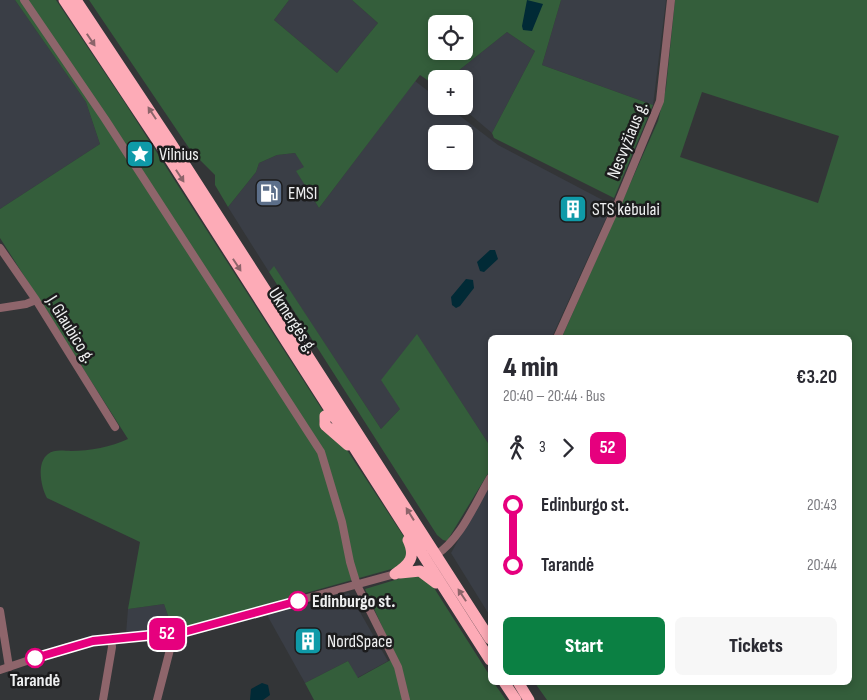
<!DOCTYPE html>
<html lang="en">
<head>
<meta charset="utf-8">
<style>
  :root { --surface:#fff; --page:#f7f7f7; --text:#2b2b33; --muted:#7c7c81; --accent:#0b8043 }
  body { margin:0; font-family:"Sofia Sans Condensed",sans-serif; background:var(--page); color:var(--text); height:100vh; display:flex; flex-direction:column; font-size:19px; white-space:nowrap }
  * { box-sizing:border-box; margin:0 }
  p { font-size:16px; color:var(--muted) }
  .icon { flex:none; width:28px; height:28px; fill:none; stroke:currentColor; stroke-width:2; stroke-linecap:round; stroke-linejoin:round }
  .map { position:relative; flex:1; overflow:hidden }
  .drawer { position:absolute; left:488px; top:335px; width:364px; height:350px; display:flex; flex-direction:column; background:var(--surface); border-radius:8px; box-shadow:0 2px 8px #0003 }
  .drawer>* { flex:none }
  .badge { padding:0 10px; border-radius:8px; font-size:18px; line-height:32px }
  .fabs { position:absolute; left:428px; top:15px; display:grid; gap:10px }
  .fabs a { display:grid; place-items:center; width:45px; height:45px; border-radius:8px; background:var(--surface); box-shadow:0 2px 8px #0003; font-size:25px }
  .map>.badge { position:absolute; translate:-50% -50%; box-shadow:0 0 0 2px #fff }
  .legs { display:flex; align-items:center; gap:8px; height:55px; padding:0 15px; font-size:16px }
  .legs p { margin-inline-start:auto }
  .overview { display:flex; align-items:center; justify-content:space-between; height:85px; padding:0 15px }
  h1 { font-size:28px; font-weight:800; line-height:38px }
  .action { display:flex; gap:10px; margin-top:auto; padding:10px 15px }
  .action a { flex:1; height:58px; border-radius:8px; background:var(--accent); color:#fff; font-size:20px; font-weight:800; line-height:58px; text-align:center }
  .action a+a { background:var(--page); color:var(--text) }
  ul { padding:0 15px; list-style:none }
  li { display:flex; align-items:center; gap:18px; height:60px; font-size:19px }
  li i { display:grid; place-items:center; width:8px; height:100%; margin:0 6px; background:currentColor }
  li i::after { content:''; width:12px; height:12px; margin:-6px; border:4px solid; border-radius:50%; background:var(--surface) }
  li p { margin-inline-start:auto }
  li:first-child i { background:linear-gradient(#0000 50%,currentColor 0) }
  li:last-child i { background:linear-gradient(currentColor 50%,#0000 0) }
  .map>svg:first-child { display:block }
  .built { fill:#3a3e46; fill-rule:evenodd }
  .green { fill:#345e3b; fill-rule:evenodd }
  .water { fill:#012a36 }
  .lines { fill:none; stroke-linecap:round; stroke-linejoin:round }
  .minor { stroke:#8e656b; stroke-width:8 }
  .highway { stroke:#fdabb7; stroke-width:11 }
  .oneway { fill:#8c646a }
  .line-1-casing { stroke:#fff; stroke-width:11 }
  .line-1 { stroke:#e6007e; stroke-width:8 }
  .stop-1-dot { fill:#fff; stroke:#e6007e; stroke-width:2.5 }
  .labels { text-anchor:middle; stroke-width:5; stroke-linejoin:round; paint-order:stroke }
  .street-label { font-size:18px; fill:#eff0f1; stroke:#1c1c1d }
  .poi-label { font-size:18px; fill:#eff0f1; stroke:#1c1c1d; text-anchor:start }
  .stop-label { font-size:18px; font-weight:bold; fill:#eff0f1; stroke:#1c1c1d; text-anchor:start }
</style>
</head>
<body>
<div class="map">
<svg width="867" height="700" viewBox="0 0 867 700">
  <rect width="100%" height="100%" fill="#333537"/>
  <path class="built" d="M 0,0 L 15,0 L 86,102 L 100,144 L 0,209 Z
    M 289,0 L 352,0 L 378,23 L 337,73 L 274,20 Z
    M 561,0 L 666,0 L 653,105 L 542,65 Z
    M 507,32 L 535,51 L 492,133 L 460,106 L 464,106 L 464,79 L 448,79 Z
    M 415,81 L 436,97 L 436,106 L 447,106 L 498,145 L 612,205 L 552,337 L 490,338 L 490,446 L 417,335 L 400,409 L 381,429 L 274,267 L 269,272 L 228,207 L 256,172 L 259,163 L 277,155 L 295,153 L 305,167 L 297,172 L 319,208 ZM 436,134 L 464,134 L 464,161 L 436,161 Z
    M 490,484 L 490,616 L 451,553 Z
    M 349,593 L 388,661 L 357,678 L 348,661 L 305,683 L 267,615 Z
    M 164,604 L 173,630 L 126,634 L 128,609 Z"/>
  <path class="green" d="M 15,0 L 56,0 L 125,103 L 323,411 L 319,421 L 322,430 L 345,447 L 410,546 L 410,557 L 395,568 L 173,630 L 164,604 L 128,609 L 140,542 L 47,498 C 41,487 36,463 48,454 C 54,449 64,451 71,451 C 90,451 111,447 128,439 L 0,238 L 0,209 L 100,144 L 86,102 Z
    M 89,0 L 289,0 L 274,20 L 337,73 L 378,23 L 352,0 L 561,0 L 542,65 L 653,105 L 614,198 L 494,138 L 492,133 L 535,51 L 507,32 L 448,79 L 436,79 L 436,86 L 420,75 L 319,208 L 296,171 L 304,167 L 295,153 L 277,155 L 259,163 L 256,172 L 228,207 L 215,185 L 215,175 L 191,151 ZM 436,24 L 464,24 L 464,51 L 436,51 Z
    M 675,0 L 867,0 L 867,700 L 547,700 L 535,683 L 849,682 L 849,338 L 562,337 L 658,121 L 666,88 ZM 702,92 L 839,136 L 818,203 L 680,157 Z
    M 274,266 L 381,429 L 400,409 L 381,380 L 417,334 L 490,446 L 490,470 L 447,541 L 443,540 L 437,535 L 269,272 Z
    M 415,574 L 429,580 L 490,676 L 490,682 L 494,683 L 506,700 L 314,700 L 305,683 L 348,661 L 358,678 L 396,657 L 365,589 Z"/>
  <path class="water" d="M 527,0 L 543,4 L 532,31 L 523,30 L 522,26 Z
    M 490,250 L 495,250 L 498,259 L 484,272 L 480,271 L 477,262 Z
    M 466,279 L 473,280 L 474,288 L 460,306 L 456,308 L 452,305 L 451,297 Z
    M 262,683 L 268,685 L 270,695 L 263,700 L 250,700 L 251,689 Z"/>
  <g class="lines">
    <path class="minor" d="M 24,0 L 105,119 L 321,452 L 342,522 L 350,562 L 357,585 L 398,667 L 406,700
      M 0,248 L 36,300 L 115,427
      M 0,308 L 26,304 L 36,300
      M 557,338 L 617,205 L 660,101 L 671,0
      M 436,555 C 461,539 475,503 490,478
      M 0,611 L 9,667
      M 0,670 L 65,648 L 93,641 L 183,632 L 395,574
      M 103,700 L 112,647 L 111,639
      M 157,700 L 174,634"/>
    <path class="highway" d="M 64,0 L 167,155 L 490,660
      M 76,0 L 169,140 L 490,639
      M 338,413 L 331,413 L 325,416 L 325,425 L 348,445
      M 400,573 L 420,571 L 436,583
      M 395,574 C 410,564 416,557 408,540
      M 504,682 L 516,700
      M 518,682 L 529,700"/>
  </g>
  <defs><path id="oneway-solid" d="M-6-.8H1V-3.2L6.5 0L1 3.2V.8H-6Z" transform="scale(1.25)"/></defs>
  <g class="oneway">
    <use href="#oneway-solid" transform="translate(91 40) rotate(56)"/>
    <use href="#oneway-solid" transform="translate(152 113) rotate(-123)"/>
    <use href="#oneway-solid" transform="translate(180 176) rotate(57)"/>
    <use href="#oneway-solid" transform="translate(237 265) rotate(57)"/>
    <use href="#oneway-solid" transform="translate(410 514) rotate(-122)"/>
    <use href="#oneway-solid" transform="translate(462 595) rotate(-123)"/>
  </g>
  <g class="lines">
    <g class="line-1-casing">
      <path id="line-1" d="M 35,658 L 93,641 L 184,632 L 298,601"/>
    </g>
    <use href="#line-1" class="line-1"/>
  </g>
  <defs>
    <g id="sight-square" transform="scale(1.4375)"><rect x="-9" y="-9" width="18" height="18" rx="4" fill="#0f9aa8" stroke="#1c1c1d"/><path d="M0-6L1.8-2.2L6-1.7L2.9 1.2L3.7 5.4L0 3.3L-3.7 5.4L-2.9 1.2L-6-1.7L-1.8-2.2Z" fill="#fff"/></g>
    <g id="fuel-square" transform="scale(1.4375)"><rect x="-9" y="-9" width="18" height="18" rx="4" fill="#5c6f8a" stroke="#1c1c1d"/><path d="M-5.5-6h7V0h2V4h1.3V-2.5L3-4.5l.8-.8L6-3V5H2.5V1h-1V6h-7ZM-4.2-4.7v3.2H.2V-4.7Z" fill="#fff"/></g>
    <g id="building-square" transform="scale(1.4375)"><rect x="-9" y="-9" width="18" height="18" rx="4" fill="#0f9aa8" stroke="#1c1c1d"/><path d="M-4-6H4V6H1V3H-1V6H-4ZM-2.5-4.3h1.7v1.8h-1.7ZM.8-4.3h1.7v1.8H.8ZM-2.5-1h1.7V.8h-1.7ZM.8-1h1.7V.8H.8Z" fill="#fff"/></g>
  </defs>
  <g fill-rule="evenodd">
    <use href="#sight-square" x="140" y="154"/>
    <use href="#fuel-square" x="269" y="193"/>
    <use href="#building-square" x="573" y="209"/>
    <use href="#building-square" x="308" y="641"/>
  </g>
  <g class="stop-1-dot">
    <circle cx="298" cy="601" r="9"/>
    <circle cx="35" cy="658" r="9"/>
  </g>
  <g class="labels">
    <g class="street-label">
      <text transform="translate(627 140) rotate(-68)" y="6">Nesvyžiaus g.</text>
      <text transform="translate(293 320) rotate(57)" y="6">Ukmergės g.</text>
      <text transform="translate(71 329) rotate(58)" y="6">J. Glaubico g.</text>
    </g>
    <g class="poi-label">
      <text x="159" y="160">Vilnius</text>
      <text x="288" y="199">EMSI</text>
      <text x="592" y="215">STS kėbulai</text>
      <text x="327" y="647">NordSpace</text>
    </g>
    <g class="stop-label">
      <text x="312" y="607">Edinburgo st.</text>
      <text x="35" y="686" text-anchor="middle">Tarandė</text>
    </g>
  </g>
</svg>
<div class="fabs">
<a><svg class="icon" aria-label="locate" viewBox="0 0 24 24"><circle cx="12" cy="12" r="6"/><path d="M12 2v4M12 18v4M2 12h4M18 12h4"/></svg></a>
<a>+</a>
<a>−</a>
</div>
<b class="badge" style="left:167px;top:634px;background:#e6007e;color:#fff">52</b>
<section class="drawer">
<div class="overview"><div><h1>4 min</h1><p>20:40 – 20:44 · Bus</p></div><b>€3.20</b></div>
<div class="legs"><svg class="icon" aria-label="walk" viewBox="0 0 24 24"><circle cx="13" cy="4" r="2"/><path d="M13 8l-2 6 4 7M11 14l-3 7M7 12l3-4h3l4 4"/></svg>3<svg class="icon" aria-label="forward" viewBox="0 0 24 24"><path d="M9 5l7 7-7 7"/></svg><b class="badge" style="background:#e6007e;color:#fff">52</b></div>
<ul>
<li><i style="color:#e6007e"></i><b>Edinburgo st.</b><p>20:43</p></li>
<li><i style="color:#e6007e"></i><b>Tarandė</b><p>20:44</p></li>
</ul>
<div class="action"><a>Start</a><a>Tickets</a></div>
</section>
</div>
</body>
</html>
